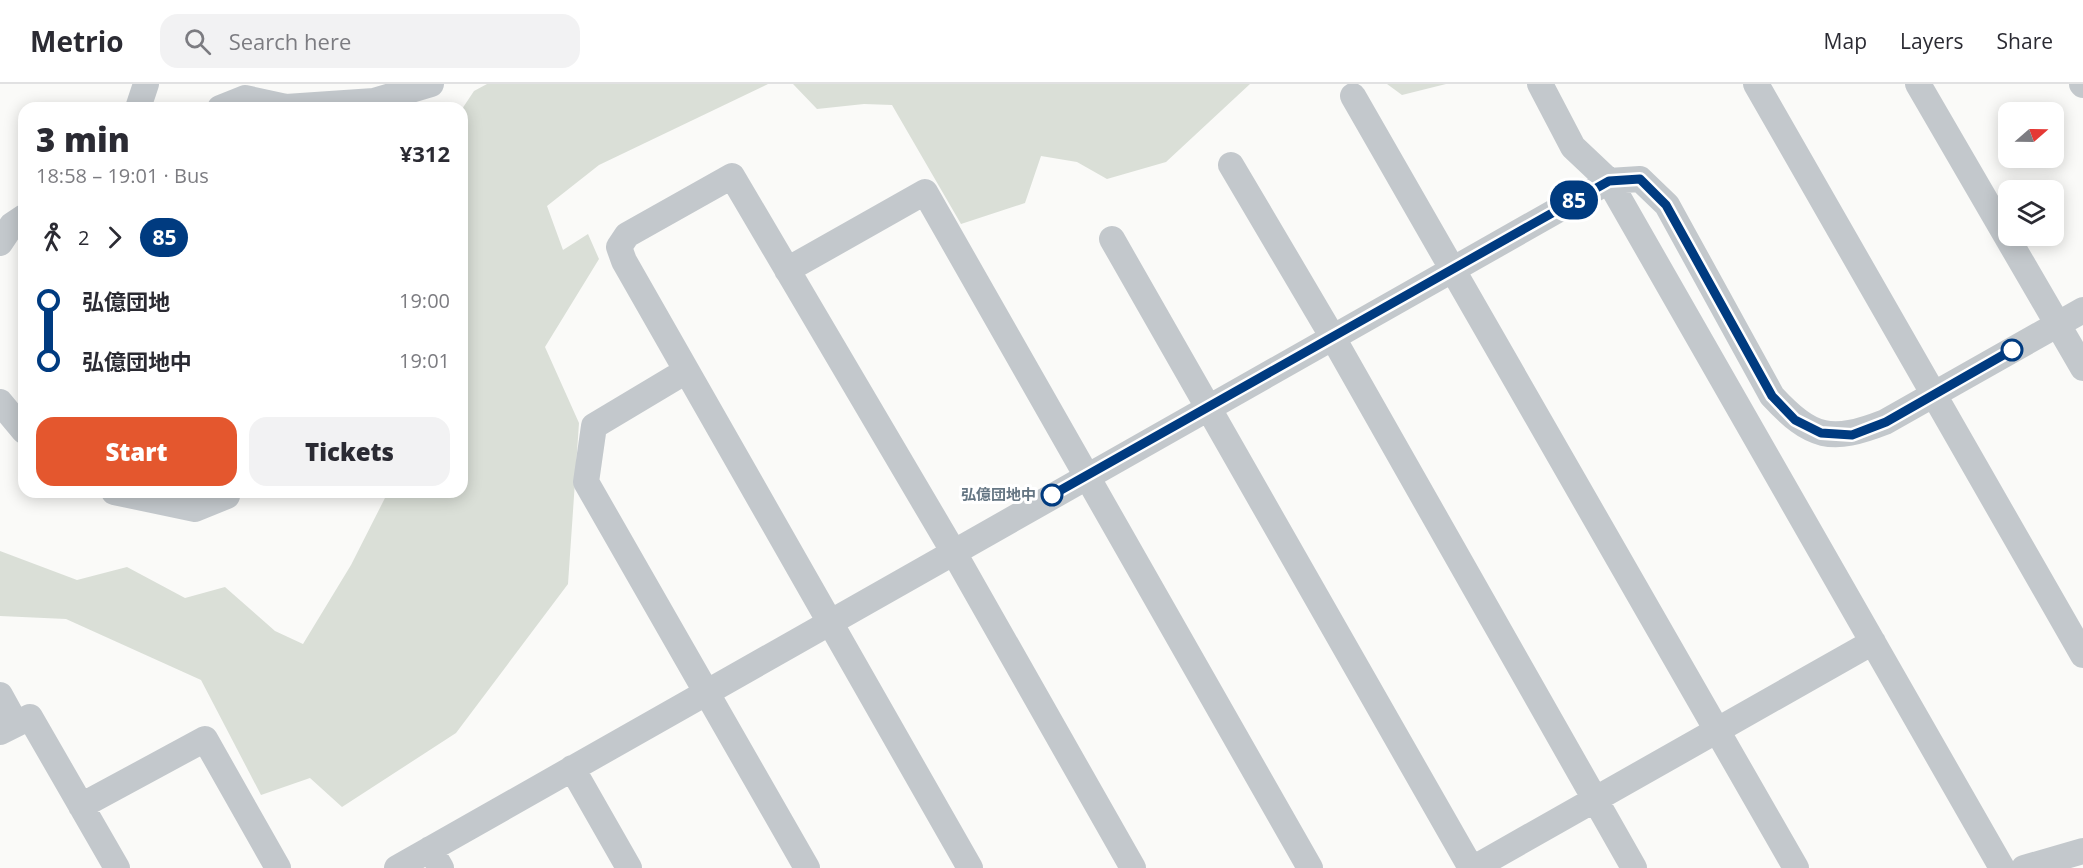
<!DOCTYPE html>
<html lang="en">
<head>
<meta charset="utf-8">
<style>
  :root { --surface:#fff; --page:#f2f2f3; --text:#2b2b33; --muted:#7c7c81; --line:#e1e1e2; --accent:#e4572e }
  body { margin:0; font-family:"Open Sans","Noto Sans JP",sans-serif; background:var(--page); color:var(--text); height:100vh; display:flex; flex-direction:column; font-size:22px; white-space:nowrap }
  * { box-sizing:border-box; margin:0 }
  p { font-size:20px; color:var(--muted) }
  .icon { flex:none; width:33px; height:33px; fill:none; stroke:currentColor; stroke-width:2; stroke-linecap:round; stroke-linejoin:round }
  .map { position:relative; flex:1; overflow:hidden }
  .drawer { position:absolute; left:18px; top:18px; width:450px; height:396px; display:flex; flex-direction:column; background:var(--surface); border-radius:18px; box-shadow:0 3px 15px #0003 }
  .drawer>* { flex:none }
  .badge { padding:0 12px; border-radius:20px; font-size:21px; line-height:39px }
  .needle { width:39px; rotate:70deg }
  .controls { position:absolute; left:1998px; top:18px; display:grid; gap:12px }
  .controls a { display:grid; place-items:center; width:66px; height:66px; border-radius:12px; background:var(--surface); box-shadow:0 3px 15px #0003; font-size:30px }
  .map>.badge { position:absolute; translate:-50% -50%; box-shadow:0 0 0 3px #fff }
  .legs { display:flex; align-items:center; gap:9px; height:66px; padding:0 18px; font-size:20px }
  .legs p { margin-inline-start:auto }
  .summary { display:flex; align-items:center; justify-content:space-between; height:102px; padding:0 18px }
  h1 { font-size:33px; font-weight:800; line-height:45px }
  .cta { display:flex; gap:12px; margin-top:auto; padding:12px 18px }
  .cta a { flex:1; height:69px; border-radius:18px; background:var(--accent); color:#fff; font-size:24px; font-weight:800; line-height:69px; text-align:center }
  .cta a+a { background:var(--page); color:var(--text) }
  ul { padding:0 18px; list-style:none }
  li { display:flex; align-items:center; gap:21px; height:60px; font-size:22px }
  li i { display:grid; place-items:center; width:9px; height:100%; margin:0 8px; background:currentColor }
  li i::after { content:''; width:15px; height:15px; margin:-8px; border:4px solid; border-radius:50%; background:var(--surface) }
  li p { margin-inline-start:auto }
  li:first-child i { background:linear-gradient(#0000 50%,currentColor 0) }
  li:last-child i { background:linear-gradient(currentColor 50%,#0000 0) }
  header { display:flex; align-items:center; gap:36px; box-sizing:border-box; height:84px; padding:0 30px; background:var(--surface); border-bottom:2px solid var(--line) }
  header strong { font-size:28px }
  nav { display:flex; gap:33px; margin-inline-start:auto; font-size:21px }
  .search { width:420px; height:54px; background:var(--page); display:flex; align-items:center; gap:15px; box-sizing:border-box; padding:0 21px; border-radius:18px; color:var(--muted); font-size:22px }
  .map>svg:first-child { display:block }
  .green { fill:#dadfd7 }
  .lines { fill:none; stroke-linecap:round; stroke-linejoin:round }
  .minor { stroke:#c3c8cc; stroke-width:26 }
  .line-1-casing { stroke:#fff; stroke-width:14 }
  .line-1 { stroke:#003b80; stroke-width:9 }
  .stop-1-dot { fill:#fff; stroke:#003b80; stroke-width:3 }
  .labels { text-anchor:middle; stroke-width:6; stroke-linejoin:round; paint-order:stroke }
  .stop-label { font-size:15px; font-weight:bold; fill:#657683; stroke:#fff; text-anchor:end }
</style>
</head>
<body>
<header>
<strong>Metrio</strong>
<div class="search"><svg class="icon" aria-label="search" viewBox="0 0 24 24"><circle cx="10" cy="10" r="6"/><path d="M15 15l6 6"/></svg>Search here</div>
<nav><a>Map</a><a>Layers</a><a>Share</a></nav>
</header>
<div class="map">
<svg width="2083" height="784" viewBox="0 0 2083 784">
  <rect width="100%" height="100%" fill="#fafaf8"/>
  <path class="green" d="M 487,0 L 768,0 L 599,81 L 547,122 L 563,166 L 588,150 L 599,175 L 545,263 L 579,339 L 568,500 L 456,649 L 342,723 L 310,694 L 261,711 L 201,596 L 66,535 L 0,532 L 0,467 L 77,496 L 127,483 L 185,514 L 225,503 L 275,547 L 303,560 L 351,481 L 388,408 L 462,408 L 462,25 L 474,7 Z
    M 793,0 L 1250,0 L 1166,78 L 1107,95 L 1077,78 L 1041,72 L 1025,119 L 961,140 L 892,21 L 864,20 L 817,25 Z
    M 1387,0 L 1446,0 L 1402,11 Z"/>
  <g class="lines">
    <path class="minor" d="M 1540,0 L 1573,63 L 1609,97 L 2002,784
      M 1756,0 L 2083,571
      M 1918,0 L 2083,284
      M 2082,0 L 2083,1
      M 1353,12 L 1796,784
      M 138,24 L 146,0
      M 220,24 L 245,14 L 286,23 L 374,17 L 431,0
      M 1231,81 L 1332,252 L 1634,784
      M 1112,155 L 1471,784
      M 0,159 L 12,141 L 24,133
      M 787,186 L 925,108 L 1310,784
      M 686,287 L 594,342 L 586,398 L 807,784
      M 0,318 L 24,347
      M 114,408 L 195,425 L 227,412
      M 0,611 L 16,640
      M 0,648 L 30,633 L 117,784
      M 572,684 L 629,784
      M 81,722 L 205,655 L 278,784
      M 430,765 L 441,784
      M 397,784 L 1609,97 L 1640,95 L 1667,121 L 1772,312 C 1812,355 1831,359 1885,338 L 2083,226
      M 970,784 L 624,177 L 619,163 L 627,151 L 732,92 L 953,467 L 1133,784
      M 1474,784 L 1873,558
      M 2024,784 L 2083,767"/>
  </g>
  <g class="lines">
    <g class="line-1-casing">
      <path id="line-1" d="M 1052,411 L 1609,97 L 1640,95 L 1666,121 L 1772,312 L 1795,336 L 1821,349 L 1852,351 L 1886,338 L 2012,266"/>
    </g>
    <use href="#line-1" class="line-1"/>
  </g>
  <g class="stop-1-dot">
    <circle cx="2012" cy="266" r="10"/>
    <circle cx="1052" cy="411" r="10"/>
  </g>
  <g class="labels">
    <g class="stop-label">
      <text x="1036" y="416">弘億団地中</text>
    </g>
  </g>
</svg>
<div class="controls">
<a><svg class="needle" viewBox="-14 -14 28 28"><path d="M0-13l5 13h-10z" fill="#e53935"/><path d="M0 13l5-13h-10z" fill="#7c7c81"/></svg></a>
<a><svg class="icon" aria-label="layers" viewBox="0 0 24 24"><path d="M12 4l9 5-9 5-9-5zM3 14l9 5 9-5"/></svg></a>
</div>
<b class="badge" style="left:1574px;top:116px;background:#003b80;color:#fff">85</b>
<section class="drawer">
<div class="summary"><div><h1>3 min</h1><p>18:58 – 19:01 · Bus</p></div><b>¥312</b></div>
<div class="legs"><svg class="icon" aria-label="walk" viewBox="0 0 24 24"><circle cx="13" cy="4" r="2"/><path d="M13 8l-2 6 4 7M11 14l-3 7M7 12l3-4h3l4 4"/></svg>2<svg class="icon" aria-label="forward" viewBox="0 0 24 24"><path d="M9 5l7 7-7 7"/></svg><b class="badge" style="background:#003b80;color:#fff">85</b></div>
<ul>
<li><i style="color:#003b80"></i><b>弘億団地</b><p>19:00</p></li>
<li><i style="color:#003b80"></i><b>弘億団地中</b><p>19:01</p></li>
</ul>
<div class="cta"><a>Start</a><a>Tickets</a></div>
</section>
</div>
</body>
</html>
